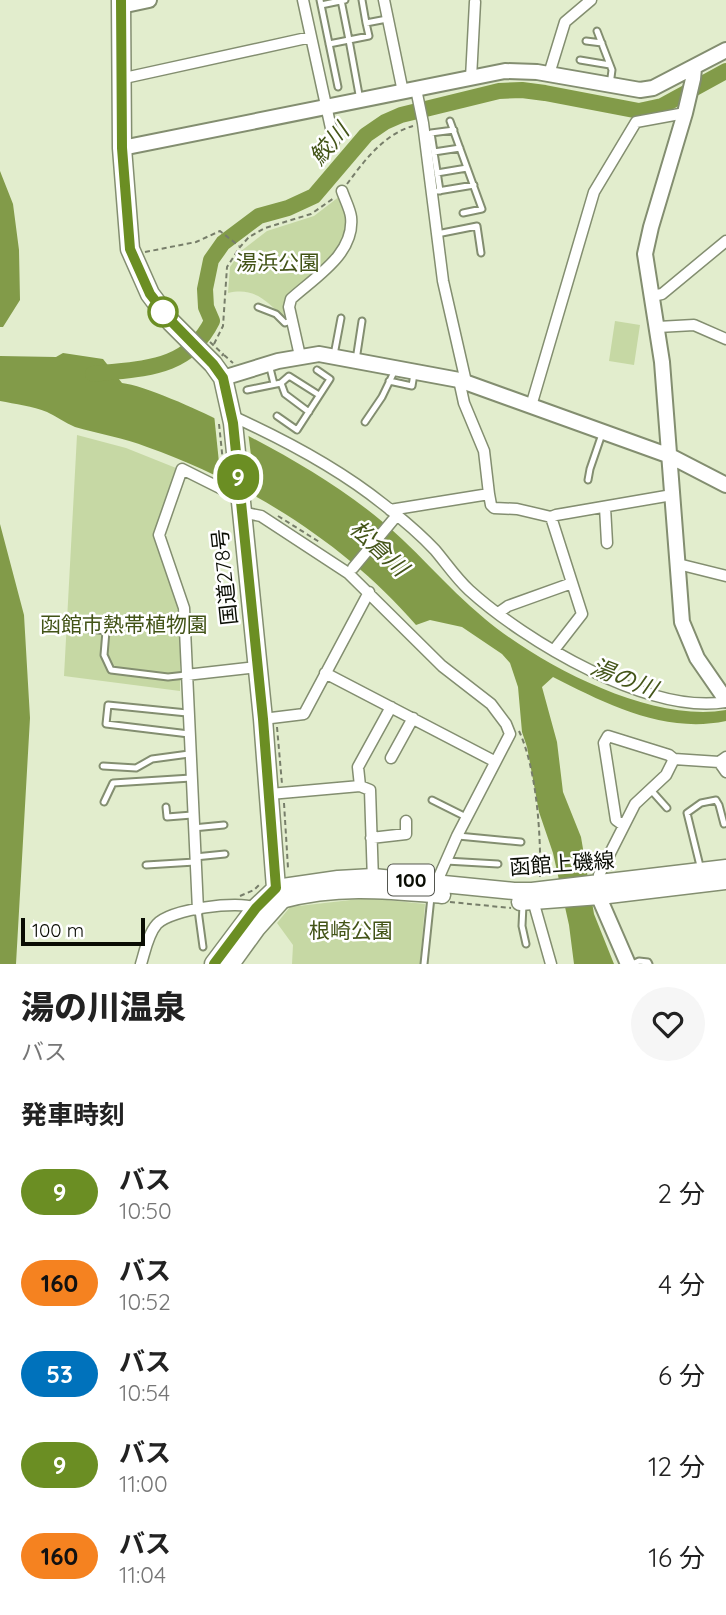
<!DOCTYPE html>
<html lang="ja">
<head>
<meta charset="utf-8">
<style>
  :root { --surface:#fff; --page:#f6f6f6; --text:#222; --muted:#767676 }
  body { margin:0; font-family:Quicksand,"Noto Sans JP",sans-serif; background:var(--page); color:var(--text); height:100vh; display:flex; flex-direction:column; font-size:26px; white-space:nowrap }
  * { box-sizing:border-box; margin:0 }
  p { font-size:23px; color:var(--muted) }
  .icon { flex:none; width:38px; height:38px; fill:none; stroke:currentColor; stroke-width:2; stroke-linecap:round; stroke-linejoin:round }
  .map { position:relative; height:964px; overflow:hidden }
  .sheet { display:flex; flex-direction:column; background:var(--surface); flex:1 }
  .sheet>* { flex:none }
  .badge { padding:0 14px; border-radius:23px; font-size:24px; line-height:46px }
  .scale { position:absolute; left:21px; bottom:18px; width:124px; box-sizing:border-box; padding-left:7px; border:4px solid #0a0d04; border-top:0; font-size:19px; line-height:24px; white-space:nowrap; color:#0a0d04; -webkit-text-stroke:5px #fff; paint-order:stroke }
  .map>.badge { position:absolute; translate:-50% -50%; box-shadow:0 0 0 4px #fff }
  h2 { padding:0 21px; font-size:26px; line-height:63px }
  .round { display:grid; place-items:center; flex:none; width:74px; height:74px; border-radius:37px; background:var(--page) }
  .head { display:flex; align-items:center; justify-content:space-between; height:119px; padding:0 21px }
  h1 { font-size:33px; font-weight:800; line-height:52px }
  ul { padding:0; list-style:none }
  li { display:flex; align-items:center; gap:21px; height:91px; padding:0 21px }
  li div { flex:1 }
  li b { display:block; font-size:26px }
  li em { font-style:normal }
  li .badge { min-width:77px; font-weight:700; text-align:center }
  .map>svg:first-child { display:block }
  .green { fill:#c6d8a4 }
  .water { fill:#829b49 }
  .pier { fill:#e2edcd }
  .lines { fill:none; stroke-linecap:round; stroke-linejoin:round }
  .river { stroke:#829b49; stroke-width:16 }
  .lane-casing { stroke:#838e70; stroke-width:9 }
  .street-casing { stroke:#838e70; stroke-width:13 }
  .secondary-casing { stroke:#838e70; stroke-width:18 }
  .primary-casing { stroke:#838e70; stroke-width:19 }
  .highway-casing { stroke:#838e70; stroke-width:21 }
  .path { stroke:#777e6a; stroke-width:2; stroke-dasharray:5 3.5; stroke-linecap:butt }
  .lane { stroke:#fff; stroke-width:5 }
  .street { stroke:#fff; stroke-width:10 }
  .secondary { stroke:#fff; stroke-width:14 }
  .primary { stroke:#fff; stroke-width:16 }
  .highway { stroke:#fff; stroke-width:18 }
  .line-casing { stroke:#fff; stroke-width:16 }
  .line { stroke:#6b8e23; stroke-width:10 }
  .stop-dot { fill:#fff; stroke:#6b8e23; stroke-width:3.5 }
  .labels { text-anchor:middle; stroke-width:5; stroke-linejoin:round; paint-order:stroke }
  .shield { fill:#fff; stroke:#54564f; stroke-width:2 }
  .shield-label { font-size:19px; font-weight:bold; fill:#0a0d04 }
  .park-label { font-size:21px; fill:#425317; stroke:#fff }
  .street-label { font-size:21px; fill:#0a0d04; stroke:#fff }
  .water-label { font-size:23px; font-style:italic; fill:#445519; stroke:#fff }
</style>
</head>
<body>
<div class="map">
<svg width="726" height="964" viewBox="0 0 726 964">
  <rect width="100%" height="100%" fill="#e2edcd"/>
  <path class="green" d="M 340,196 C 342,203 346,210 347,217 C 353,266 287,280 283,308 C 283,312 284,315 285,319 C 267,301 255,287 228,293 L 230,267 L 241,251 L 267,231 L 314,216 Z
    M 615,321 L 640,325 L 634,365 L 609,361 Z
    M 77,435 L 126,448 L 176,468 L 153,536 L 180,611 L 180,691 L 64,676 Z
    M 368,898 L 425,904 L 420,964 L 292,964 L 293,945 L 277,923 L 290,907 Z"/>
  <path class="water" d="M 0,171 L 13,204 L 19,250 L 20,300 L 3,327 L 0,327 Z
    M 63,353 L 103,359 L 122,383 C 143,385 199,410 220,421 C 274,449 325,476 373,514 C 414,546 445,586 485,619 C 542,666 651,723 726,710 L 726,721 C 665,734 606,704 553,677 L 542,687 L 557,742 L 563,792 L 581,837 L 594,914 L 614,964 L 574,964 L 569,925 L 553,853 L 539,812 L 527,747 L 522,732 L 518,687 L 510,663 L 502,654 L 462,627 L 430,620 L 416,625 C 346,544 248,483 147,447 C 124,438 99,434 75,427 C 65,423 56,416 47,412 C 33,406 15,404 0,401 L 0,356 L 56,357 Z
    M 0,524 L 24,615 L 30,718 L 16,964 L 0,964 Z"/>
  <path class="pier" d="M 214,414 L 248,432 L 257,502 L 221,482 Z"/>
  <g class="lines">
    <path class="river" d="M 93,374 C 142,368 187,371 212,321 L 206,307 L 205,289 L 211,260 L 223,243 L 259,216 L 288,208 L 314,196 L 366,135 L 385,122 L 401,115 L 499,91 L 522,90 L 545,93 L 639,111 L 662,106 L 726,71"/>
    <g class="lane-casing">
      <path id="lane" d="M 320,0 L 338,87
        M 362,0 L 366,23
        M 321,5 L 345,0
        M 597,31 L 612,70 L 610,85
        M 586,41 L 602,43
        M 329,44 L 349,40 L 341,0
        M 580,60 L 610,65
        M 360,100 L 349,40 L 369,36 L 366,23 L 387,19
        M 450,121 L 482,209 L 463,213
        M 434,152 L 460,148
        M 437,173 L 467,168
        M 438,191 L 474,185
        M 440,191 L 431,133 L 454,130
        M 437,234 L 477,226 L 481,253
        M 258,307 L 276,314 L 285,323 L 291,321
        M 334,355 L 341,318
        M 356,360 L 362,321
        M 269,364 L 274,384
        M 389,381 L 412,386 L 414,374
        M 281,383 L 285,394 L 309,412
        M 247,390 L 281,383 L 289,376 L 319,395
        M 277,416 L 297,430 L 330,379 L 317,370
        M 365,422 L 382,397 L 395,370
        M 588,480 L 590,469 L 602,434
        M 82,628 L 106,631 L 104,655 L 111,670 L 168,677 L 186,675
        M 187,713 L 108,705 L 106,724 L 189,734
        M 103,766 L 136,768 L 152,759 L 189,754
        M 650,789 L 667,808
        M 432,800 L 466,817
        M 104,802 L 113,783 L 191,778
        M 166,807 L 167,817 L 192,815
        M 193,828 L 224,825
        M 458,836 L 521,842
        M 195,857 L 225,854
        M 446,861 L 498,864
        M 146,865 L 195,862
        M 701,870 L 687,813 L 701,803 L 716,800 L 719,805 L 724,824
        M 523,905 L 522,926 L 526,944
        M 198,910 L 203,947
        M 424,964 L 431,897
        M 632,964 L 639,961 L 648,962 L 649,964"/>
    </g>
    <g class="street-casing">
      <path id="street" d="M 303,0 L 334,142
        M 384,0 L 403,92
        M 549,74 L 565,22 L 591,0
        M 471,78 L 475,2
        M 120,79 L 311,37
        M 416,89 L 423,123 L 443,281 L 466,382
        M 652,296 L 662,294 L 726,241
        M 658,327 L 694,325 L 726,339
        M 300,356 L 289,307 L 291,299 C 315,277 355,254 351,217 C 350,209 345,200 342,191
        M 459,380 L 464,403 L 484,451 L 489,494
        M 531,406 L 594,192 L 636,122 L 685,113
        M 232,416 C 285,440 338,468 383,504 C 401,518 419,533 435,550 C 446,563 456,578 469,590 C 525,641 649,715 726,702
        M 605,507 L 607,543
        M 390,510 L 489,494 L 491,505 L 494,508 L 517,509 L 551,517 L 556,515 L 672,495
        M 241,512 L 261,516 L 348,573 L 442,666 L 491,704 L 506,724 L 510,734 L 457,836 L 435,886
        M 551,517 L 582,614 L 554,650
        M 678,564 L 726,576
        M 353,568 L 393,520
        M 498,613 L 508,606 L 572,583
        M 325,673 L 494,761
        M 186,675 L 257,667
        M 263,719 L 304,714 L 369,592
        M 391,758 L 413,718
        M 719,762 L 726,772
        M 270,794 L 360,786
        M 623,825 L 616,820 L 604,743 L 608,736 L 669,755 L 674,759
        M 371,838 L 406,834 L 406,821
        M 373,881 L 370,790 L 360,786 L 358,767 L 391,707
        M 599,883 L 599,875 L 635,804 L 666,775 L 674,759 L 719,762 L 726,757
        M 532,897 L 551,964
        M 198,910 L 184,608 L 159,535 L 182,469 L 240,498
        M 141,964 C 145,951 148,934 157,924 C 171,909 239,900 256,908"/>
    </g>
    <g class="secondary-casing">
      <path id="secondary" d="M 121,6 L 149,0
        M 694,68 L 693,79 L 685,113 L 651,227 L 645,254 L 662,362 L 682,622 L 697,658 L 726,700
        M 122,148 L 505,71 L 537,72 L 640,90 L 653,88 L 726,50
        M 223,378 L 278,361 L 319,354 L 459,380 L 670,456 L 726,485
        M 599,885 L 601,902 L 628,964"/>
    </g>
    <g class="primary-casing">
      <path id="primary" d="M 276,888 L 338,879 L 373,877 L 514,891 L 532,891 L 726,868
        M 281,900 C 338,885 385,890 442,895
        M 520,902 L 600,896 L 726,881"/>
    </g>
    <g class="highway-casing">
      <path id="highway" d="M 121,0 L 122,148 L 130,249 L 150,294 L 171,322 L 213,364 L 223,378 L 233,423 L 263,719 L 276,888 L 281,900 L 256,928 L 230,964
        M 214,964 L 256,908 L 274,891"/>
    </g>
    <path class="path" d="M 347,184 C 364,161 384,134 413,126
      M 145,252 L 196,242 L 220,231 L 239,246
      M 210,342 L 223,354 L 222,356
      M 214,344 L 223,326 L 227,267 L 240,247 L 249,237 L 265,228 L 311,214 L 334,198
      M 224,355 L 233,363
      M 219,424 L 225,481
      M 278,516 L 321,543
      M 277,727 L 282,784
      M 519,731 C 537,770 541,835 540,877
      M 284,803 L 288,868
      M 240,896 L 254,890 L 261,883
      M 450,902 L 511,908"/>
    <use href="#lane" class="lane"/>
    <use href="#street" class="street"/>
    <use href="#secondary" class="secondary"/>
    <use href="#primary" class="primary"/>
    <use href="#highway" class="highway"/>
  </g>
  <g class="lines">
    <g class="line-casing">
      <path id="line" d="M 121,0 L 122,148 L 130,249 L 150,294 L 172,322 L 213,364 L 223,378 L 233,423 L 263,719 L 276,888 L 256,908 L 214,964"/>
    </g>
    <use href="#line" class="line"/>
  </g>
  <circle class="stop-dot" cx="163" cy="312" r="14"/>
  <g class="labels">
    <rect class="shield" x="388" y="864.5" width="46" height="31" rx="5"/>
    <g class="shield-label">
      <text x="411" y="887">100</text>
    </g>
    <g class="park-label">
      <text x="278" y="270">湯浜公園</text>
      <text x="124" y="632">函館市熱帯植物園</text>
      <text x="351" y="938">根崎公園</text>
    </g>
    <g class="street-label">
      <text transform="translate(225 577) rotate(-96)" y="7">国道278号</text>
      <text transform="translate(562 864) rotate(-4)" y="7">函館上磯線</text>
    </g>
    <g class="water-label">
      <text transform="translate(329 144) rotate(-49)" y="8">鮫川</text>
      <text transform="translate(379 548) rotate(43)" y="8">松倉川</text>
      <text transform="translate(624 678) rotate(21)" y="8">湯の川</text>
    </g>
  </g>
</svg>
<div class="scale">100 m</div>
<b class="badge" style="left:238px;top:477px;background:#6b8e23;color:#fff">9</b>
</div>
<section class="sheet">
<div class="head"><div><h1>湯の川温泉</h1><p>バス</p></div><a class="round"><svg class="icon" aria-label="heart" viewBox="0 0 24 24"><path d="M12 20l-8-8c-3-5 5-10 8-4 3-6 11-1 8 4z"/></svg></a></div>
<h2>発車時刻</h2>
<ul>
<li><span class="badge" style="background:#6b8e23;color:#fff">9</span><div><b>バス</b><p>10:50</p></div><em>2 分</em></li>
<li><span class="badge" style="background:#f58220;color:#111">160</span><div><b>バス</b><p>10:52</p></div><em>4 分</em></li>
<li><span class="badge" style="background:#0072bc;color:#fff">53</span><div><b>バス</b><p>10:54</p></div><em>6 分</em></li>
<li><span class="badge" style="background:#6b8e23;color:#fff">9</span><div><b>バス</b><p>11:00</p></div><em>12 分</em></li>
<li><span class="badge" style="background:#f58220;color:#111">160</span><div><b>バス</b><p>11:04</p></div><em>16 分</em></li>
</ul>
</section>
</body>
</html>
